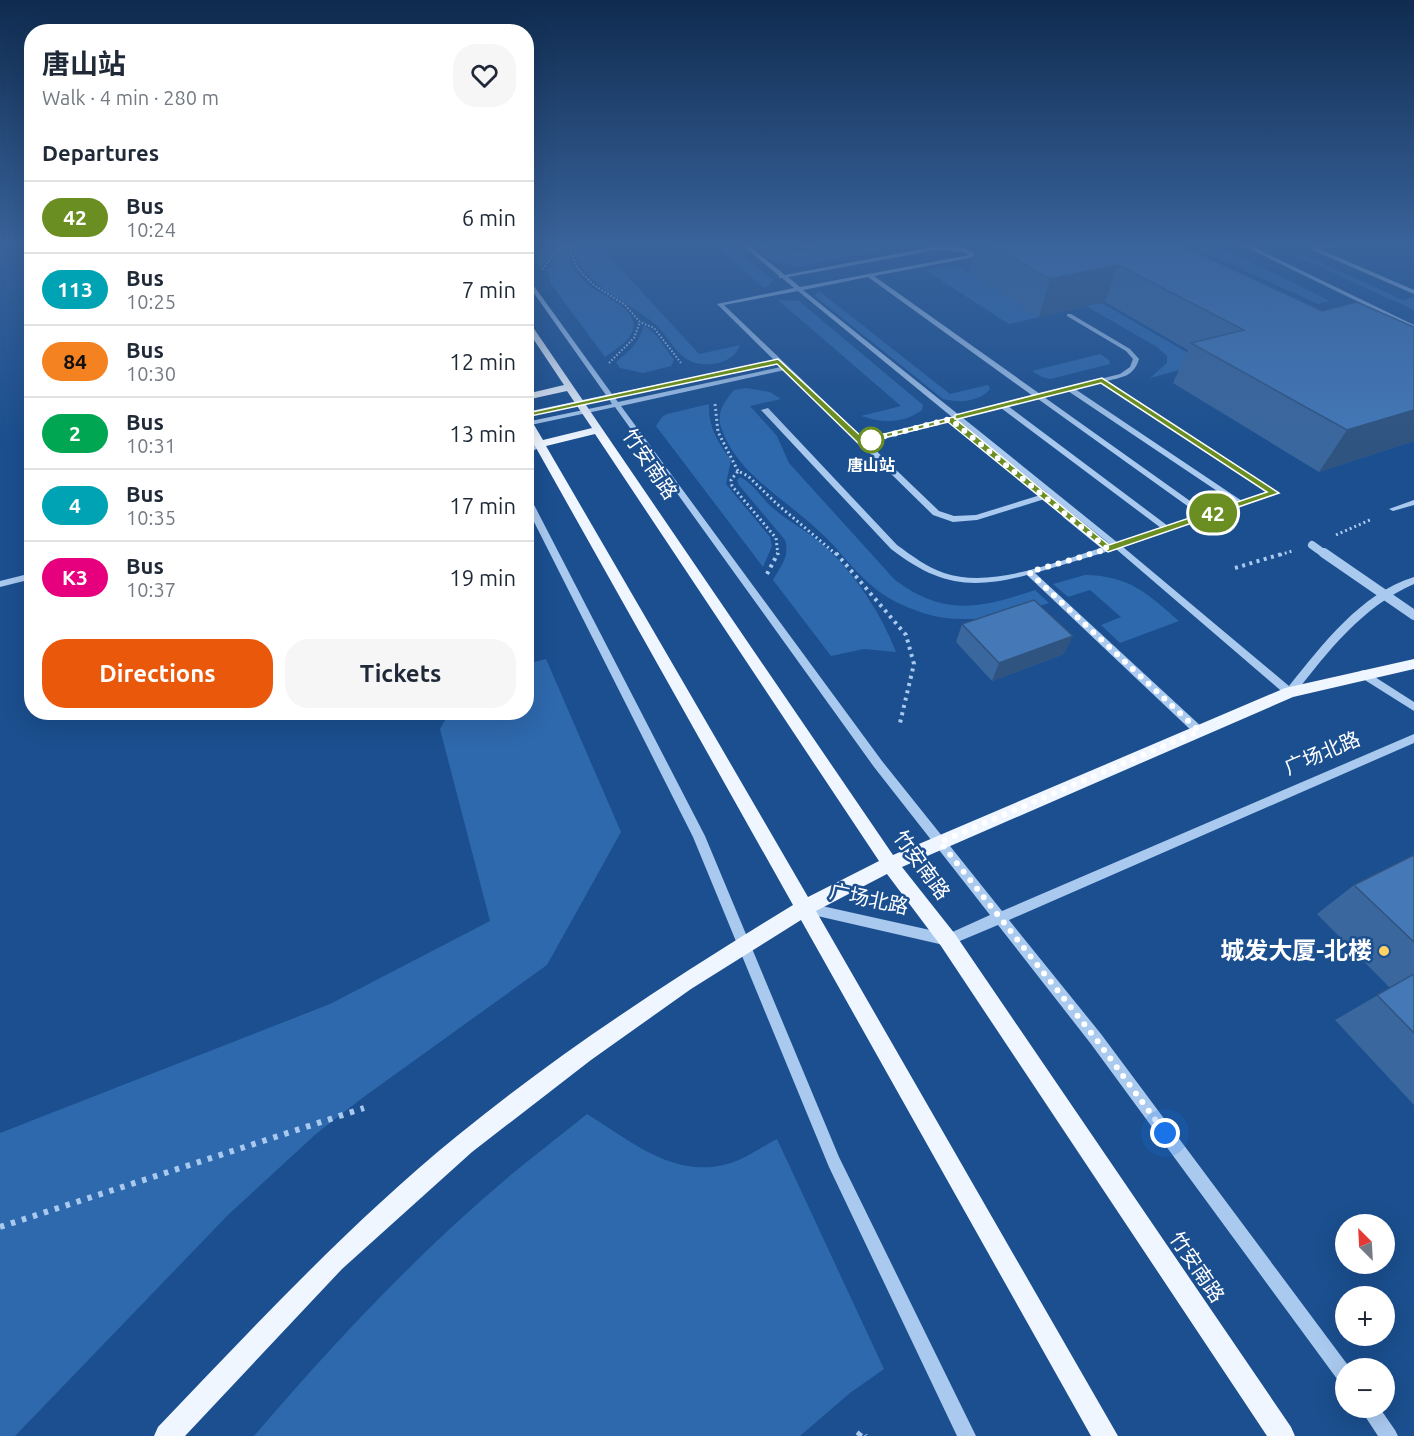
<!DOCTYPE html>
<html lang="en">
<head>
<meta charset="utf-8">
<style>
  :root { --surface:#fff; --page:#f6f6f7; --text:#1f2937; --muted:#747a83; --line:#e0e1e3; --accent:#ea580c }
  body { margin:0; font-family:Ubuntu,"Noto Sans SC",sans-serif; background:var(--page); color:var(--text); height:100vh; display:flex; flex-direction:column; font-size:22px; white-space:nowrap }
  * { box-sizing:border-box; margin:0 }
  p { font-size:20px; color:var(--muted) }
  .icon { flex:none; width:33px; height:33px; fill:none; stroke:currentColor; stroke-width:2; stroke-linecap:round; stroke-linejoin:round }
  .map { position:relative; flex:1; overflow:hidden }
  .drawer { position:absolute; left:24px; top:24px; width:510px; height:696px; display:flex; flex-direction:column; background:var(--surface); border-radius:24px; box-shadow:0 6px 24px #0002 }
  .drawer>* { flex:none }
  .badge { padding:0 12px; border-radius:20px; font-size:21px; line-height:39px }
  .needle { width:39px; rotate:336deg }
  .controls { position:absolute; left:1335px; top:1214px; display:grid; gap:12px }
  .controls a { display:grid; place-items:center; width:60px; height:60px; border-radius:50%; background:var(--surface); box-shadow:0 6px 24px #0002; font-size:30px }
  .you { position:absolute; width:30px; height:30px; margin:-15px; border:4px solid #fff; border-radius:50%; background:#1a73e8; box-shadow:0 0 0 9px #1a73e833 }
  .map>.badge { position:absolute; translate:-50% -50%; box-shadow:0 0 0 3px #fff }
  h2 { padding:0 18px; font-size:22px; line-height:54px }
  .round { display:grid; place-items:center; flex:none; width:63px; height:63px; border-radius:24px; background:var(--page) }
  .summary { display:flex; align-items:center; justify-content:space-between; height:102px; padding:0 18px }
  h1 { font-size:28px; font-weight:700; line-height:45px }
  .action { display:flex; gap:12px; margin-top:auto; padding:12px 18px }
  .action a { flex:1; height:69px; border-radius:24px; background:var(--accent); color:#fff; font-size:24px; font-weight:700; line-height:69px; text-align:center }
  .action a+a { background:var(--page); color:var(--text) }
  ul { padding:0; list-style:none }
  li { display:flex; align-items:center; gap:18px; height:72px; padding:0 18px; border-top:2px solid var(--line) }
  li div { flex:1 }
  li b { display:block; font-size:22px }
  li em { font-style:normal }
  li .badge { min-width:66px; font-weight:700; text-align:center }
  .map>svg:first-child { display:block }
  .green { fill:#2e69ad }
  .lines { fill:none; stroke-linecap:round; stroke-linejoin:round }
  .path-far3 { stroke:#a9c9ee; stroke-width:2; stroke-dasharray:1.5 2; stroke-linecap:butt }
  .path-far2 { stroke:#a9c9ee; stroke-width:3; stroke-dasharray:2 3; stroke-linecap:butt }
  .path-far1 { stroke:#a9c9ee; stroke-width:4; stroke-dasharray:3 4.5; stroke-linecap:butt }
  .path { stroke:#a9c9ee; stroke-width:6; stroke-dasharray:4.5 7; stroke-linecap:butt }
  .minor { fill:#a9c9ee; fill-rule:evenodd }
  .major { fill:#f0f6ff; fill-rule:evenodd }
  .minor-bridge-far1 { stroke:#a9c9ee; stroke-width:8 }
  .minor-bridge { stroke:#a9c9ee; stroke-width:10 }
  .wall { fill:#3a679d }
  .shaded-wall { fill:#305480 }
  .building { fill:#4478b7; stroke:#305480; stroke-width:1.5 }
  .line { fill:#6b8e23; stroke:#fff; stroke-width:1.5 }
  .walk { stroke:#fff; stroke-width:6; stroke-dasharray:0 10.8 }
  .stop-dot { fill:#fff; stroke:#6b8e23; stroke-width:3 }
  .poi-dot { fill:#ffd166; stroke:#1b4f8f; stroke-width:2 }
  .labels { text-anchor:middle; stroke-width:5; stroke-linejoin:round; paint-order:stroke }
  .far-stop-label { font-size:16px; font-weight:bold; fill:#fff; stroke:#1b4f8f }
  .street-label { font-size:20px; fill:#fff; stroke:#1b4f8f }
  .near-poi-label { font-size:24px; font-weight:bold; fill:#fff; stroke:#1b4f8f; text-anchor:end }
</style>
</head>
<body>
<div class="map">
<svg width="1414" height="1436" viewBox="0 0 1414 1436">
  <rect width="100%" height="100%" fill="#1b4f8f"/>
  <path class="green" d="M 532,243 L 561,243 L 554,255 L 539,268 Z
    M 572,243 L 597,243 L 699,354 L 740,345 C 734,365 701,370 685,358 C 673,349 666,334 655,324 C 628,301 576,282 572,243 Z
    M 712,243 L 729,243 L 773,280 L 770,285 L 764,288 Z
    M 750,243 L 768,243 L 779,248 L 800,251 L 847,243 L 927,243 L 793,267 L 773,261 Z
    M 1184,243 L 1213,243 L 1330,301 L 1318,304 Z
    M 567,244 C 568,252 568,260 572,267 C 577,274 584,282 591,287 C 604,297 651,313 627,340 C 621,346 612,352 605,357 L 551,284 L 547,270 Z
    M 1304,255 L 1403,300 L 1414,297 L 1414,310 L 1296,256 Z
    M 955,264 L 1040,317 L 1009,324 L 925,270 Z
    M 819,291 L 950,394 L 988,385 L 990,389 C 980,402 958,403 943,399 L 816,297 L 815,295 Z
    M 778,300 L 799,301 L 923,405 L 922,410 C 903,424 882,423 861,416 L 901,406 Z
    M 1102,303 L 1205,363 L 1150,378 L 1167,363 L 1167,356 L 1157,347 L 1086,306 Z
    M 644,325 L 657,336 L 674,360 L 671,366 L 643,373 L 620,368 L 616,362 C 628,352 640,342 644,325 Z
    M 1100,354 L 1109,360 L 1110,364 L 1050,379 L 1042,377 L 1032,371 Z
    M 746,388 L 770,392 L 781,399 L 750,406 L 777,436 L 789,463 L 895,580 C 945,617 980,608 1035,590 L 1049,603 C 1009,616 963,626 923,613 C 905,607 885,598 871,585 C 852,569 838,548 820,532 C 787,500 735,473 721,427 C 716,412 725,401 734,390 Z
    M 709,404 C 708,427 718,442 731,460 L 726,484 L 770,537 L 772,546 L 763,567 L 656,426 L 662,417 L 667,414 Z
    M 740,477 C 754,484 762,499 774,509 C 792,524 813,534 830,551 C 859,580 881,614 896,652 L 864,649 L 831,656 L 773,580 C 781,566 790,556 785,540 L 738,484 L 737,480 Z
    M 1085,575 C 1130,576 1147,593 1179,621 L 1120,643 L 1101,625 L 1121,617 L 1090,590 L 1068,597 L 1053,584 Z
    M 546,659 L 621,832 L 547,965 L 365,1096 L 317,1133 L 228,1215 L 15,1436 L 0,1436 L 0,1133 L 330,1004 L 490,921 L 440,729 L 449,713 L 526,712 L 527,664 Z
    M 587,1114 C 629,1140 674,1179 727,1164 C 744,1160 761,1147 777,1139 L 884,1369 L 850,1393 L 800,1436 L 254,1436 C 332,1345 414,1257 506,1179 C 532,1157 560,1136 587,1114 Z"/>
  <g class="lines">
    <path class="path-far3" d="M 568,243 L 576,266 L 585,276 L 594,285 L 625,305 L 640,322 L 654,328 L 681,363
      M 542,269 L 566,243
      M 609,363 L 634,338 L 640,322"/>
    <path class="path-far2" d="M 715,404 L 718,432 L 738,471
      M 1336,535 L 1372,519
      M 778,555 L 776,538 L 732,486 L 731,480 L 738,471 L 748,476 L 777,504 L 837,555
      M 1280,555 L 1292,551"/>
    <path class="path-far1" d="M 836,553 L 906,635 L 914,664 L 900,723
      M 1235,568 L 1285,553
      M 767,574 L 778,553"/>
    <path class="path" d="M 0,1227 L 364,1108
      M 858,1436 L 862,1431 L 865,1436"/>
    <path class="minor" d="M 740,243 L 745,243 L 785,275 L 937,246 L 964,248 L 977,254 L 975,257 L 874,276 L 1040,394 L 1120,374 L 1130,367 L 1133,359 L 1126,351 L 1067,316 L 1067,314 L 1071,314 L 1130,349 L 1139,359 C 1134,376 1123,377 1107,381 L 1278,493 L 1123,547 L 1289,686 C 1323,644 1360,594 1414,577 L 1414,584 C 1362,607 1328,651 1294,695 L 1286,695 L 1116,549 L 1035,573 L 1203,728 L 1204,731 L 1203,734 L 1195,734 L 1027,575 C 970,590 938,585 891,549 L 761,410 L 768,408 L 897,545 C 912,556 927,567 944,573 C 992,589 1055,562 1101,548 L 1063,517 L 1062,515 L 1066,513 L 1111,545 L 1051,497 L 977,520 L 953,522 L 933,515 L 785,370 L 621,406 L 882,761 L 1002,911 L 1414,734 L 1414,743 L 1009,920 L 1101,1034 L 1350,1368 L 1346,1368 L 1346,1386 L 1340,1383 L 1091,1044 L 998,925 L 948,946 L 800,912 L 798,908 L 800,904 L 804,902 L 948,934 L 990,915 L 874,767 L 615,407 L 526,426 L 526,422 L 612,404 L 609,399 L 526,416 L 526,412 L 606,395 L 526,282 L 526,275 L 612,394 L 775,361 L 717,304 L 794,288 L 782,278 L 779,278 L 779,276 ZM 937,250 L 963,252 L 969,255 L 800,287 L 788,277 ZM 868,277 L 1033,396 L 959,415 L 803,290 ZM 798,291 L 952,417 L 864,439 L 724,305 ZM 778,364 L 781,367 L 618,402 L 615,398 ZM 1100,383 L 1268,492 L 1242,501 L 1075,389 ZM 1068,391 L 1235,503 L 1207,513 L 1044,397 ZM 1038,399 L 1200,515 L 1168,526 L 1008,406 ZM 1001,408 L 1161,528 L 1118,543 L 963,418 ZM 956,420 L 1047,493 L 976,515 L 954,516 L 939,511 L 868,443 Z
      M 780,243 L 829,243 L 808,247 Z
      M 1238,243 L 1245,243 L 1414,325 L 1414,329 Z
      M 1337,243 L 1347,243 L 1319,249 L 1414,290 L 1414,294 L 1310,249 Z
      M 1405,243 L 1414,243 L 1414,247 L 1406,244 Z
      M 538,442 L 545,444 L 526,455 L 526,449 Z
      M 526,495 L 530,497 L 705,836 L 839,1157 L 976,1436 L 957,1436 L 829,1167 L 693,837 L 526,506 Z
      M 1414,500 L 1414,505 L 1393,511 L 1389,509 Z
      M 32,573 L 32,579 L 0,587 L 0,581 Z
      M 1364,670 L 1414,702 L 1414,711 L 1360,677 L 1359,674 L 1360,671 Z
      M 1359,1407 L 1379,1407 L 1395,1430 L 1398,1436 L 1378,1436 Z"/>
    <path class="major" d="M 526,317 L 893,855 L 1285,688 L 1414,659 L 1414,669 L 1293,697 L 902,867 L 955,934 L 1291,1427 L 1295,1436 L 1267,1436 L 941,946 L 887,874 L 816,911 L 1118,1436 L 1091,1436 L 801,920 L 691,989 L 591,1060 L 472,1152 L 342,1269 L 185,1436 L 154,1436 L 158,1427 C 254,1327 349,1224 457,1136 C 562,1050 677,976 793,905 L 526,430 L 526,417 L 530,418 L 543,440 L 592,428 L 567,391 L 526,400 L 526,394 L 564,385 L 526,328 ZM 595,434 L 879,861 L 808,897 L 546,446 Z"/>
    <path class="minor-bridge-far1" d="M 1312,545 L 1326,555"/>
    <path class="minor-bridge" d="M 1324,553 L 1414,615"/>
  </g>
  <path class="wall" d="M 976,243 L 1176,243 L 1322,311 L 1414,327 L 1414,441 L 1319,472 L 1173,383 L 1188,350 L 1105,302 L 1039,317 L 969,273 Z
    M 962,624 L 1064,654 L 992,681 L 956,642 Z
    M 1414,855 L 1414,1105 L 1335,1020 L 1390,988 L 1317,914 L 1354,885 Z"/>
  <path class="shaded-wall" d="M 1118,265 L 1105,302 L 1039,317 L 1050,279 Z
    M 1414,410 L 1414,441 L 1319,472 L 1347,430 Z
    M 1073,636 L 1064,654 L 992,681 L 999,663 Z"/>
  <path class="building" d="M 987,243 L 1176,243 L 1322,311 L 1357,302 L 1414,327 L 1414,410 L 1347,430 L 1191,343 L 1244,330 L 1118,265 L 1050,279 Z
    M 1034,600 L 1073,636 L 999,663 L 962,624 Z
    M 1414,855 L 1414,942 L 1354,885 Z
    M 1414,974 L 1414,1033 L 1377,995 Z"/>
  <linearGradient id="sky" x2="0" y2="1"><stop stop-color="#0f2b4f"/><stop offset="0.55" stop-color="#39639b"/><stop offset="1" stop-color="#39639b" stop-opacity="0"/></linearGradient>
  <rect width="1414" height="444" fill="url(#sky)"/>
  <path class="line" d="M 778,359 L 864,439 L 953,417 L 1109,545 L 1267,492 L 1101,383 L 958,419 L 955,419 L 955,415 L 1102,378 L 1279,493 L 1108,552 L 948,422 L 859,444 L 777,364 L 526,417 L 523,414 Z"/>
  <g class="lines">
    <path class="walk" d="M 871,440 L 862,442 L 950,419 L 1108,549 L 1029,572 L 1199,731 L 940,842 L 1096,1039 L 1165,1133"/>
  </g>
  <circle class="stop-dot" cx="871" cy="440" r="12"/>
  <circle class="poi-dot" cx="1384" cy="951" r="6"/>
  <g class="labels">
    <g class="far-stop-label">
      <text x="871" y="471">唐山站</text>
    </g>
    <g class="street-label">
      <text transform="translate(650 464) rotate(56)" y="7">竹安南路</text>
      <text transform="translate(1322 753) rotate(-23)" y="7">广场北路</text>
      <text transform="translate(922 865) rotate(54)" y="7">竹安南路</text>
      <text transform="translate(869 899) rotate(12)" y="7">广场北路</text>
      <text transform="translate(1197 1267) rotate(56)" y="7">竹安南路</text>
    </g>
    <g class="near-poi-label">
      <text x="1372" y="959">城发大厦-北楼</text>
    </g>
  </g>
</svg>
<div class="controls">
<a><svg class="needle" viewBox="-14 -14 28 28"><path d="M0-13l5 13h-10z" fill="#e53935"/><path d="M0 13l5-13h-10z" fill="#747a83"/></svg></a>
<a>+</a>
<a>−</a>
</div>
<div class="you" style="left:1165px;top:1133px"></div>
<b class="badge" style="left:1213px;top:513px;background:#6b8e23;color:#fff">42</b>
<section class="drawer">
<div class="summary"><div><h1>唐山站</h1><p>Walk · 4 min · 280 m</p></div><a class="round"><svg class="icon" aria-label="heart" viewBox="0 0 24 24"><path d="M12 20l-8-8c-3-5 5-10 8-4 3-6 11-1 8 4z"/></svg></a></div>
<h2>Departures</h2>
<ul>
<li><span class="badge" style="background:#6b8e23;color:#fff">42</span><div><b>Bus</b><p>10:24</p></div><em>6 min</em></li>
<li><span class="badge" style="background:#00a3b4;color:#fff">113</span><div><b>Bus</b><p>10:25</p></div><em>7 min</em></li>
<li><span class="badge" style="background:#f58220;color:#111">84</span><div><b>Bus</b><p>10:30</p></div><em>12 min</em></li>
<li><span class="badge" style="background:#00a651;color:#fff">2</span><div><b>Bus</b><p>10:31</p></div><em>13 min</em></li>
<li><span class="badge" style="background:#00a3b4;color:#fff">4</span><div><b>Bus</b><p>10:35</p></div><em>17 min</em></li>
<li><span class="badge" style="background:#e6007e;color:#fff">K3</span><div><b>Bus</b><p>10:37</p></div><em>19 min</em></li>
</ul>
<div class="action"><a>Directions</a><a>Tickets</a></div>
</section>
</div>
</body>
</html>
